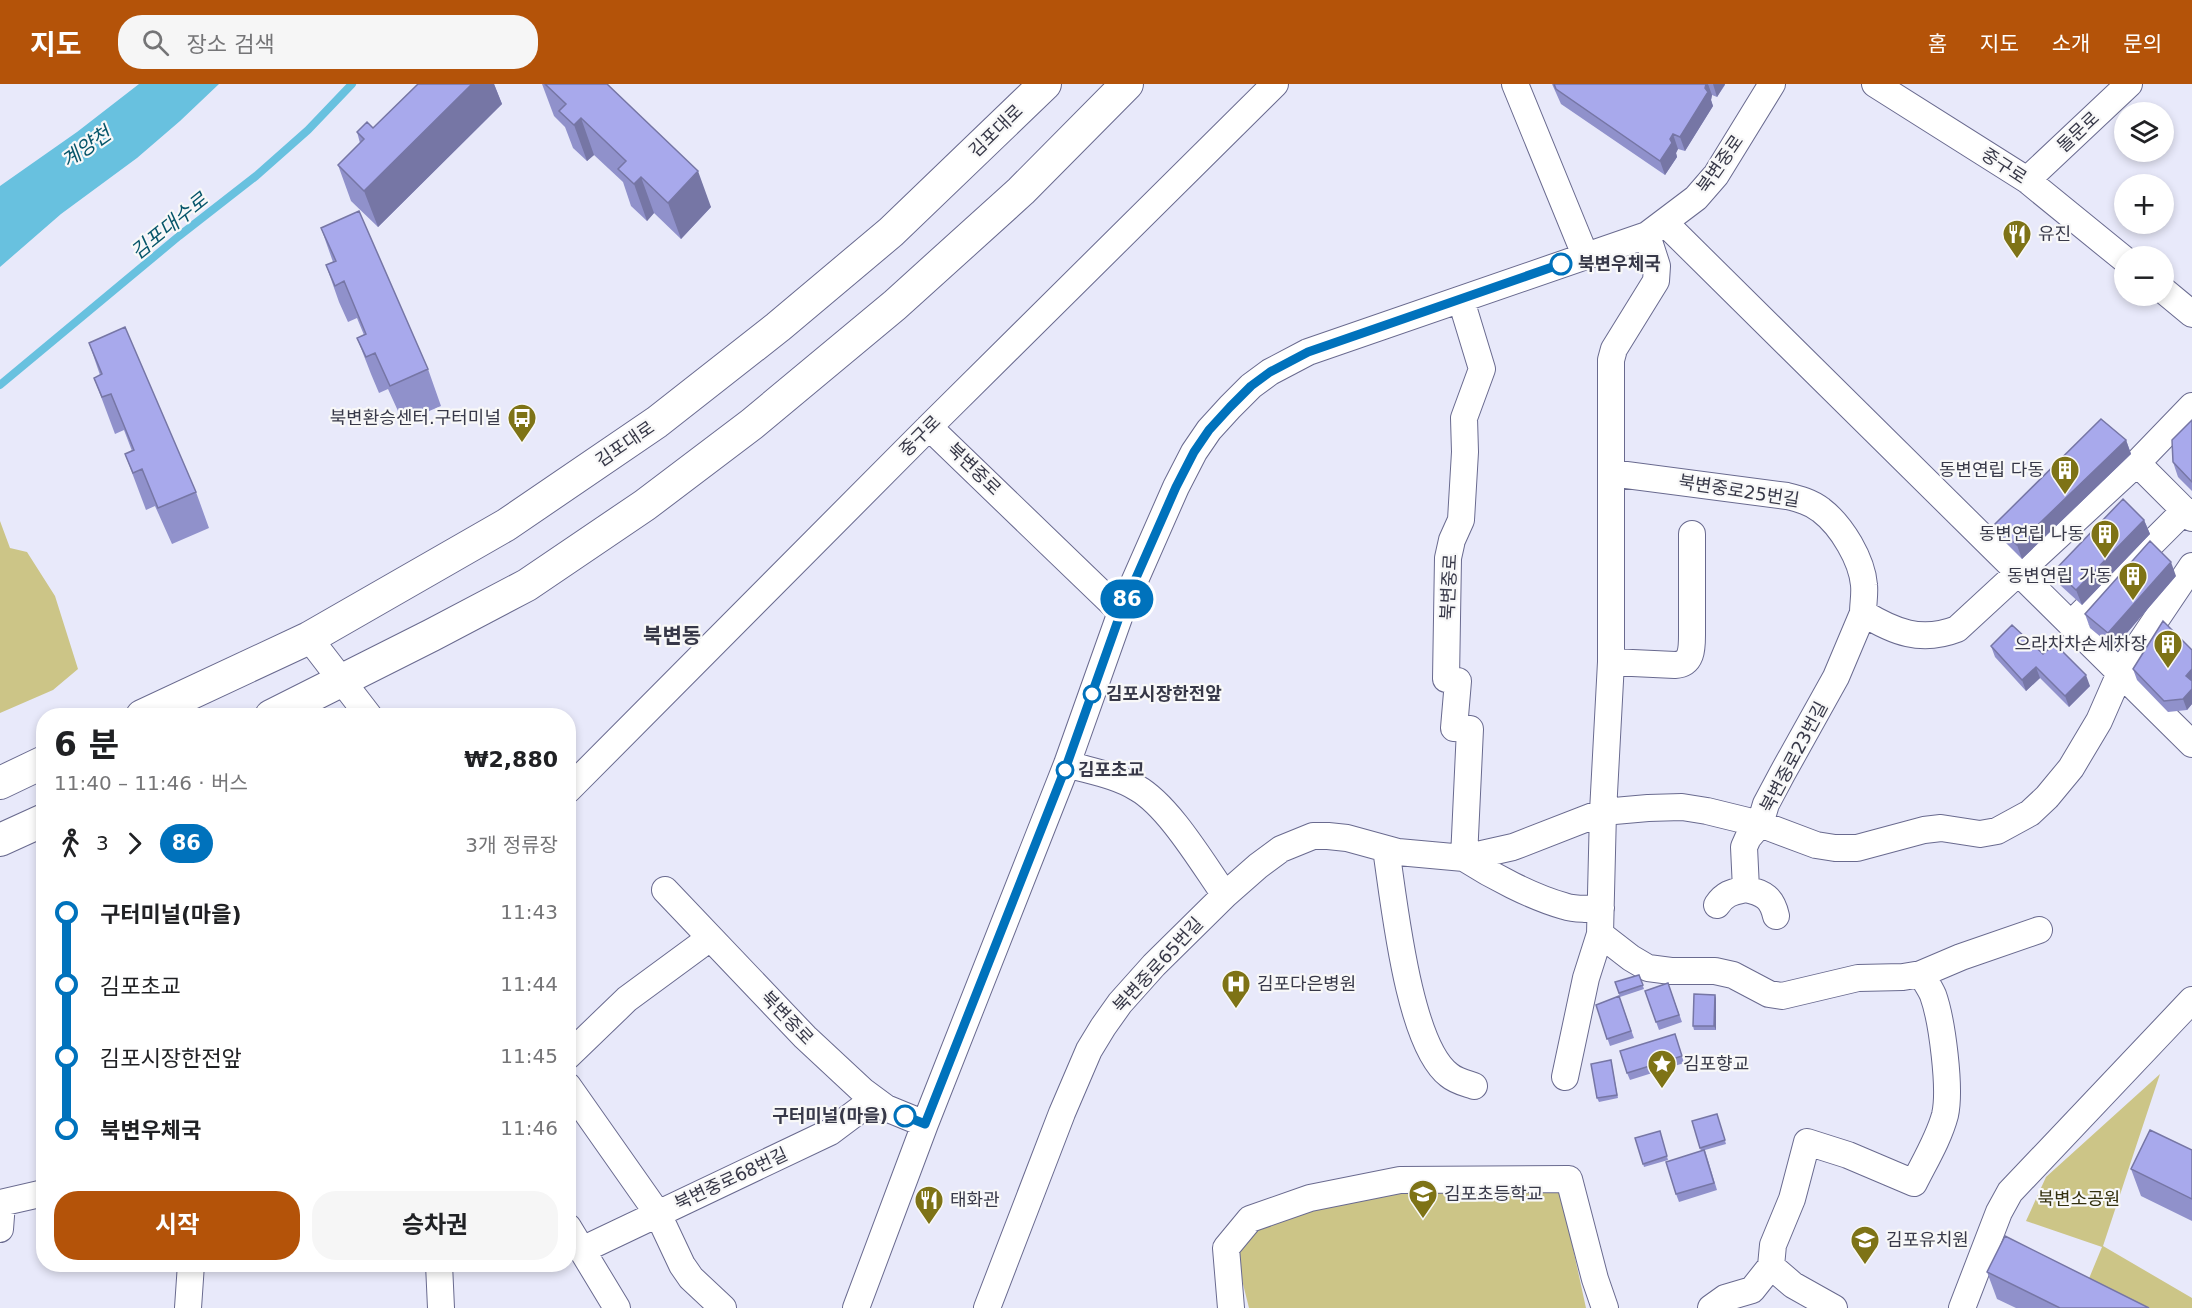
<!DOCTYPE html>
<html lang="ko">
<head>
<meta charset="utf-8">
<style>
  :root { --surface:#fff; --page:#f6f6f6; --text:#202124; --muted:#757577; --accent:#b45309 }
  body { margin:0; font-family:"DejaVu Sans","Noto Sans KR",sans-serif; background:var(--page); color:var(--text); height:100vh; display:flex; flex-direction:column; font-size:22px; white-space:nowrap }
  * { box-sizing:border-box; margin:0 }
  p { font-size:20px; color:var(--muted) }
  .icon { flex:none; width:33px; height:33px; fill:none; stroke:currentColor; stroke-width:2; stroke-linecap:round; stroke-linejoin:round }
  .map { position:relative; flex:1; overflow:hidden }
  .sheet { position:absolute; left:36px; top:624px; width:540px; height:564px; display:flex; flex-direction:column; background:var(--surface); border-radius:24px; box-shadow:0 3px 9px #0003 }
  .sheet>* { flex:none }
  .badge { padding:0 12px; border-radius:20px; font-size:21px; line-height:39px }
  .controls { position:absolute; left:2114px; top:18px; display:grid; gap:12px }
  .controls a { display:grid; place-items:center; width:60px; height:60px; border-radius:50%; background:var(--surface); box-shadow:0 3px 9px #0003; font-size:30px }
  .map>.badge { position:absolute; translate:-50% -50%; box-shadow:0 0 0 3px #fff }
  .legs { display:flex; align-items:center; gap:9px; height:66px; padding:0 18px; font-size:20px }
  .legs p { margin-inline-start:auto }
  .headline { display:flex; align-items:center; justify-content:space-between; height:102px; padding:0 18px }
  h1 { font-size:33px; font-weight:700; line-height:45px }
  .action { display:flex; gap:12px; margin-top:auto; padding:12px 18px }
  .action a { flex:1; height:69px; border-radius:24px; background:var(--accent); color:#fff; font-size:24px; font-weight:700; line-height:69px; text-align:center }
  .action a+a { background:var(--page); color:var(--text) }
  ul { padding:0 18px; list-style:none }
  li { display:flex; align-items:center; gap:21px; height:72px; font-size:22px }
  li i { display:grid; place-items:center; width:9px; height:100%; margin:0 8px; background:currentColor }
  li i::after { content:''; width:15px; height:15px; margin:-8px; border:4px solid; border-radius:50%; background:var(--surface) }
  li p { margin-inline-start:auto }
  li:first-child i { background:linear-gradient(#0000 50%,currentColor 0) }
  li:last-child i { background:linear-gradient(currentColor 50%,#0000 0) }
  header { display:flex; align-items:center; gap:36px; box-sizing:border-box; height:84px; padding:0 30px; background:var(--accent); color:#fff }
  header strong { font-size:28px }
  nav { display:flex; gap:33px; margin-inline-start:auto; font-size:21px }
  .search { width:420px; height:54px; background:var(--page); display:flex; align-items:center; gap:15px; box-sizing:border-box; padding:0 21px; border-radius:24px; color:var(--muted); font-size:22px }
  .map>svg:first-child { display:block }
  .green { fill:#ccc587 }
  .water { fill:#68c1df }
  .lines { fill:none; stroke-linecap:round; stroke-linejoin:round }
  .stream { stroke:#68c1df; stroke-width:8 }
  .minor-casing { stroke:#696a8f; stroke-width:28 }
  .major-casing { stroke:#696a8f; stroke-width:34 }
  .minor { stroke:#fff; stroke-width:26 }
  .major { stroke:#fff; stroke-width:32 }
  .wall { fill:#9091cb }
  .shaded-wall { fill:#7676a5 }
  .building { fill:#a8a9ec; stroke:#7676a5; stroke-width:1.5 }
  .line-1-casing { stroke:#fff; stroke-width:14 }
  .line-1 { stroke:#0072bc; stroke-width:9 }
  .stop-1-dot { fill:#fff; stroke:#0072bc; stroke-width:3 }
  .labels { text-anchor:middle; stroke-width:4.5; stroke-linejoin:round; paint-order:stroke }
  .street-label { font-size:18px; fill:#373848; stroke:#f8f8f8 }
  .poi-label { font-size:18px; fill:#373848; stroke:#f8f8f8; text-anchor:start }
  .stop-label { font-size:18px; font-weight:bold; fill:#373848; stroke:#f8f8f8; text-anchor:start }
  .park-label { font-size:18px; fill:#33300e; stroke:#f8f8f8 }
  .water-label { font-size:20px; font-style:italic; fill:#06556a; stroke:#f8f8f8 }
  .quarter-label { font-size:21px; font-weight:bold; fill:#373848; stroke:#f8f8f8 }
</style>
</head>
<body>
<header>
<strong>지도</strong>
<div class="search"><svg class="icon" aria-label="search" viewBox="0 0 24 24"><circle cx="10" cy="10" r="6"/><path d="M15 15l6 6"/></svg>장소 검색</div>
<nav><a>홈</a><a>지도</a><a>소개</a><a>문의</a></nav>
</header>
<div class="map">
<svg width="2192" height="1224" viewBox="0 0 2192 1224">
  <rect width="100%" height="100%" fill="#e8e9fa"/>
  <path class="green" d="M 0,437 L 10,464 L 27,468 L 55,512 L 78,585 L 53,606 L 0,629 Z
    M 2160,990 L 2103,1162 L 2192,1214 L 2192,1224 L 2112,1224 L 2083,1209 L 2102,1163 L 2026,1137 L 2046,1093 Z
    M 1396,1105 L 1560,1105 L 1586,1224 L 1249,1224 L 1236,1172 L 1266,1134 Z"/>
  <path class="water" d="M 139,0 L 219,0 L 180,37 L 137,74 L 61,130 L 0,183 L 0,102 L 77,48 Z"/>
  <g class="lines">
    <path class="stream" d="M 0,301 L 179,152 L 256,92 L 308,46 L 352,0"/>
    <g class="minor-casing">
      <path id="minor" d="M 1515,0 L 1585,171
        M 1875,0 L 2027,96 L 2124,175
        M 2027,96 L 2129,0
        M 1665,139 L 2192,660
        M 1647,151 L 1657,182 L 1656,197 L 1614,265 L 1611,276 L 1611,578 L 1603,728 L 1600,850 L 1631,874 L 1648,884 L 1671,887 L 1715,887 L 1733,891 L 1769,910 L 1782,912 L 1858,894 L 1903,893 L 1921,890 C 1925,897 1930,904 1933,911 C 1942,936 1951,1005 1945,1031 C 1939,1054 1925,1077 1914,1099 L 1848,1071 L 1807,1058 L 1792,1115 L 1773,1161 L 1771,1182 L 1793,1201 L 1834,1224
        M 2163,206 L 2192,230
        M 1461,216 L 1482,285 L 1464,334 L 1465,368 L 1461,436 L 1452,456 L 1448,474 L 1446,595 L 1458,597 L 1454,644 L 1470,645 L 1464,774 C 1492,792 1532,813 1564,822 C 1576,826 1589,825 1601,824
        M 929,343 L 1121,528
        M 2137,379 L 2192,434
        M 1611,389 L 1787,412 C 1799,415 1811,418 1821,426 C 1842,442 1862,476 1864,501 C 1865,510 1863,520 1863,529
        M 2071,540 L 2185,426
        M 309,554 L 369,632
        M 1611,578 L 1675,581 C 1692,580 1692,565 1692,551 L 1692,450
        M 1067,680 C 1090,687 1116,691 1137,704 C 1169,722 1203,780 1225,811
        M 568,706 L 929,343 L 1275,0
        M 1386,765 C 1394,816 1408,960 1449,991 C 1456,997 1465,999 1474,1002
        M 665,806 L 805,953 L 863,1007 L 886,1024 L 925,1040
        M 1717,821 C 1725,809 1733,808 1746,805
        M 1776,832 C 1772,814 1764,809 1746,805 L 1744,763 L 1748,754 L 1760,740 L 1766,720 L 1782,690 L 1836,593 L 1863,529 C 1894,548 1921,559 1957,545 L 2137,379 L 2192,322
        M 1921,890 L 1961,873 L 2039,846
        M 568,972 L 627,915 L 710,854
        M 1565,993 L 1586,894 L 1600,850
        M 568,1002 L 658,1130 L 682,1181 L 691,1194 L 723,1224
        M 0,1119 L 44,1109
        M 568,1143 L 617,1224
        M 0,1145 L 2,1119
        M 582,1166 L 830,1048 L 874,1015
        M 439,1180 L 441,1224
        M 188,1224 L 191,1180
        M 856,1224 L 925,1040 L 1067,680 L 1121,528 L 1176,403 L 1194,368 L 1209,346 L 1230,323 L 1251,302 L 1270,288 L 1308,268 L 1647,151 L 1696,114 L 1716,91 L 1772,0
        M 987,1224 L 1062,1029 L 1089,966 L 1103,943 L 1120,919 L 1154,881 L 1225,811 L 1258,782 L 1281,765 L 1313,752 L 1328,752 L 1347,754 L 1398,768 L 1464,774 L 1513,763 L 1603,728 L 1648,724 L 1682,723 L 1707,727 L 1760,740 L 1816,761 L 1835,764 L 1857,764 L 1924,746 L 1941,744 L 1980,750 L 1997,747 L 2030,729 L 2047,713 L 2071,684 L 2099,637 L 2120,589 L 2192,482
        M 1231,1224 L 1226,1164 L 1250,1135 L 1310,1114 L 1400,1096 L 1569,1095 L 1595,1195 L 1605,1224
        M 1711,1224 L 1725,1214 L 1752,1206 L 1771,1182
        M 1962,1224 L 1999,1128 L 2010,1108 L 2192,916"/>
    </g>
    <g class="major-casing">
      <path id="major" d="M 142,632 L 309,554 L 506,441 L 657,338 L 778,243 L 891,148 L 1045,0
        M 271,632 L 432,551 L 527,501 L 645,421 L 752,340 L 895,221 L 1021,107 L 1127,0
        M 0,699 L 44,678
        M 0,756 L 44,736"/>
    </g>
    <use href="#minor" class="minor"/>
    <use href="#major" class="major"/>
  </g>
  <path class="wall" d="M 418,0 L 494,0 L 502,20 L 378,143 L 351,117 L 338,81 L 360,59 L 357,48 L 373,44 Z
    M 542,0 L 607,0 L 711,123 L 681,155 L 654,129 L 647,137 L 631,122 L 623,98 L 594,71 L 587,77 L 573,64 L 565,43 L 554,32 Z
    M 1552,0 L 1725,0 L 1725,1 L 1717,13 L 1712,11 L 1711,16 L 1713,22 L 1685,67 L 1678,65 L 1676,69 L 1677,73 L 1665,91 L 1561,20 Z
    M 321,144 L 428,285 L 441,322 L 403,338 L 388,305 L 379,309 L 371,290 L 357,254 L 364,251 L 357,234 L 348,238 L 339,218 L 326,181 L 333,178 Z
    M 89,259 L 196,408 L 209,444 L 172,460 L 155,422 L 146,426 L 125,370 L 132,367 L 124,346 L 115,350 L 94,294 L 100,291 Z
    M 2192,336 L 2192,407 L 2178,393 L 2173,378 Z
    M 2126,356 L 2131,370 L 2022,475 L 2001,454 L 1995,440 Z
    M 2144,436 L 2150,450 L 2082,521 L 2060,501 L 2055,486 Z
    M 2176,492 L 2114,564 L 2090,544 L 2085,530 Z
    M 1991,562 L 2043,570 L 2090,602 L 2069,623 L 2040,594 L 2026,607 L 1995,573 Z
    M 2192,566 L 2192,620 L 2187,626 L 2168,628 L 2137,596 L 2133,585 Z
    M 1639,891 L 1644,905 L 1620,913 L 1615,898 Z
    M 1668,899 L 1682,938 L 1659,946 L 1645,907 Z
    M 1715,911 L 1716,915 L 1716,946 L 1694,946 L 1693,942 Z
    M 1619,912 L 1634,954 L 1610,962 L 1596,921 Z
    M 1677,957 L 1684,979 L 1630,996 L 1627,989 Z
    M 1611,976 L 1618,1014 L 1599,1018 L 1597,1014 Z
    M 1717,1030 L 1726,1060 L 1705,1066 L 1717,1106 L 1679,1118 L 1676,1110 L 1701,1067 L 1692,1037 Z
    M 1660,1047 L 1668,1076 L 1644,1083 L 1635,1054 Z
    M 2192,1066 L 2192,1137 L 2141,1112 L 2131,1085 Z
    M 1987,1188 L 2149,1224 L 2016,1224 L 1997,1215 Z"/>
  <path class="shaded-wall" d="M 472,0 L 494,0 L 502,20 L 378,143 L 364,107 Z
    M 1706,0 L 1708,0 L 1712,11 L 1711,16 L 1713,22 L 1685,67 L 1680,53 L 1705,4 Z
    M 1713,0 L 1725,0 L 1717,13 Z
    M 581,34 L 594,71 L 587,77 L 574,41 Z
    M 1673,50 L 1678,65 L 1676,69 L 1677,73 L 1665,91 L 1660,77 Z
    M 698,87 L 711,123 L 681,155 L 668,119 Z
    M 641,93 L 654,129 L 647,137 L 634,100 Z
    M 2126,356 L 2131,370 L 2022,475 L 2017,461 Z
    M 2144,436 L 2150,450 L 2082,521 L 2076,506 Z
    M 2171,478 L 2176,492 L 2114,564 L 2108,549 Z
    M 2036,583 L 2040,594 L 2026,607 L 2022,596 Z
    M 2192,585 L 2192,600 L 2186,592 Z
    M 2086,591 L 2090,602 L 2069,623 L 2065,612 Z
    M 2192,605 L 2192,620 L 2187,626 L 2183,615 Z
    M 1715,911 L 1716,915 L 1716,946 L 1714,942 Z"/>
  <path class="building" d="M 418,0 L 472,0 L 364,107 L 338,81 L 364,55 L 357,48 L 367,38 L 373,44 Z
    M 545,0 L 607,0 L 698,87 L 668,119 L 641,93 L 634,100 L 618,85 L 626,77 L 581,34 L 574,41 L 559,27 L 566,20 Z
    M 1554,0 L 1706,0 L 1705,4 L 1708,8 L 1680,53 L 1673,50 L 1670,55 L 1672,59 L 1660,77 L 1556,5 Z
    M 359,127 L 428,285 L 390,302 L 375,269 L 366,273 L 357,254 L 366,250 L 344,197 L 335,202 L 326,181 L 336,177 L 321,144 Z
    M 125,243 L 196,408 L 158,424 L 142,385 L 133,389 L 125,370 L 134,366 L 111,310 L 102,313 L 94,294 L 102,290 L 89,259 Z
    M 2101,335 L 2126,356 L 2017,461 L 1995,440 Z
    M 2192,336 L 2192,398 L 2173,378 L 2172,356 Z
    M 2123,415 L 2144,436 L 2076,506 L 2055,486 Z
    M 2150,457 L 2171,478 L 2108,549 L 2085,530 Z
    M 2163,537 L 2192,566 L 2192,585 L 2186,592 L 2192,597 L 2192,605 L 2183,615 L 2164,617 L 2133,585 Z
    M 2012,541 L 2043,570 L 2055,560 L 2086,591 L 2065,612 L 2036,583 L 2022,596 L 1991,562 Z
    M 1639,891 L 1643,901 L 1619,909 L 1615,898 Z
    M 1668,899 L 1679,931 L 1656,938 L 1645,907 Z
    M 1694,910 L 1715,911 L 1714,942 L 1693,942 Z
    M 1619,912 L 1631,947 L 1607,955 L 1596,921 Z
    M 1675,950 L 1682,972 L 1627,989 L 1620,967 Z
    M 1611,976 L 1617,1011 L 1597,1014 L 1591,980 Z
    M 1717,1030 L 1725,1056 L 1700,1064 L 1692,1037 Z
    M 2150,1046 L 2192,1066 L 2192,1115 L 2131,1085 Z
    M 1660,1047 L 1667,1072 L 1643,1080 L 1635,1054 Z
    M 1704,1066 L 1714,1099 L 1676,1110 L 1666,1078 Z
    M 2005,1152 L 2149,1224 L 2060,1224 L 1987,1188 Z"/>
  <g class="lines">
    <g class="line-1-casing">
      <path id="line-1" d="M 905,1032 L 925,1040 L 1067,680 L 1121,528 L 1176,403 L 1194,368 L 1209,346 L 1230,323 L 1251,302 L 1270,288 L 1308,268 L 1561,180"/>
    </g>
    <use href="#line-1" class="line-1"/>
  </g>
  <defs>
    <g id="restaurant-pin" transform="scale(1.5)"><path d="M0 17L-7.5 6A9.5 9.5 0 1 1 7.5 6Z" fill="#7e7316" stroke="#f8f8f8"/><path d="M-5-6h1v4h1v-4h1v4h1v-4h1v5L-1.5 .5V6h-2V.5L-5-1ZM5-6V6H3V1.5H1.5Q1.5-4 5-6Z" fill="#fff"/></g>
    <g id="bus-pin" transform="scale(1.5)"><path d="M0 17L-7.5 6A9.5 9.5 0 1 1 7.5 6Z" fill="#7e7316" stroke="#f8f8f8"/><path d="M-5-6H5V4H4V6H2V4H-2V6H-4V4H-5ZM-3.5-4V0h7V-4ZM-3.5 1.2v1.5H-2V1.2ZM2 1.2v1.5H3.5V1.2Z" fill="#fff"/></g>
    <g id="building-pin" transform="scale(1.5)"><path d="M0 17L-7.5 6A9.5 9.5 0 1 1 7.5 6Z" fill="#7e7316" stroke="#f8f8f8"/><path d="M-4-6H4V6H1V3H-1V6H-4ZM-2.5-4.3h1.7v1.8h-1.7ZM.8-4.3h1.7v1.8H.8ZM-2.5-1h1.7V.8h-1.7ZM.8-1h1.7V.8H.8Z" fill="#fff"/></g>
    <g id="hospital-pin" transform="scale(1.5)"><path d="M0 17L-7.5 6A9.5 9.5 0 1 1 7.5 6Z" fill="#7e7316" stroke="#f8f8f8"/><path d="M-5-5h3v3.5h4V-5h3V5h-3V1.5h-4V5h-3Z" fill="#fff"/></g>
    <g id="sight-pin" transform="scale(1.5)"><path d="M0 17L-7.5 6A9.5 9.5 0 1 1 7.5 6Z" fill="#7e7316" stroke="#f8f8f8"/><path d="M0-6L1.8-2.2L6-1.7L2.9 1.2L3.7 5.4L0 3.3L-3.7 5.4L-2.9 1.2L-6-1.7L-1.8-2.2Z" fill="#fff"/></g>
    <g id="school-pin" transform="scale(1.5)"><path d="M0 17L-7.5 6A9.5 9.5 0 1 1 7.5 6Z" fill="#7e7316" stroke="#f8f8f8"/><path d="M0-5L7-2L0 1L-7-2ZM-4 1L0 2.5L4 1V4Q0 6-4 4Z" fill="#fff"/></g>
  </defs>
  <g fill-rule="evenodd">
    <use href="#restaurant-pin" x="2017" y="150"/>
    <use href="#bus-pin" x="522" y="334"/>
    <use href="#building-pin" x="2065" y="386"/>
    <use href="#building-pin" x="2105" y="450"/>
    <use href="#building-pin" x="2133" y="492"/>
    <use href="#building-pin" x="2168" y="560"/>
    <use href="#hospital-pin" x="1236" y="900"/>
    <use href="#sight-pin" x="1662" y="980"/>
    <use href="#school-pin" x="1423" y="1110"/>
    <use href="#restaurant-pin" x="929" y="1116"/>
    <use href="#school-pin" x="1865" y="1156"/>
  </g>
  <g class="stop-1-dot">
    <circle cx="1561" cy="180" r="10"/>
    <circle cx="1092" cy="610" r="8"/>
    <circle cx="1065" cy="686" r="8"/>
    <circle cx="905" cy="1032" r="10"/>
  </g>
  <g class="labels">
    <g class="street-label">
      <text transform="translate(996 47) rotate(-44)" y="6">김포대로</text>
      <text transform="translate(2078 48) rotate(-43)" y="6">돌문로</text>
      <text transform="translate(1720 80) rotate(-55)" y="6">북변중로</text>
      <text transform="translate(2004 82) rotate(33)" y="6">중구로</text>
      <text transform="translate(920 352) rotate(-45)" y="6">중구로</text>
      <text transform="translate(625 360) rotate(-34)" y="6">김포대로</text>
      <text transform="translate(974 385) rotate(44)" y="6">북변중로</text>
      <text transform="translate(1739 407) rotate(9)" y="6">북변중로25번길</text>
      <text transform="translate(1449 503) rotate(-87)" y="6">북변중로</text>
      <text transform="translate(1794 673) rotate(-62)" y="6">북변중로23번길</text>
      <text transform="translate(1158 881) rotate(-47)" y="6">북변중로65번길</text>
      <text transform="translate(787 934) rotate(46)" y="6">북변중로</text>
      <text transform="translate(731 1095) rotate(-25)" y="6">북변중로68번길</text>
    </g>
    <g class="poi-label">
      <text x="2038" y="156">유진</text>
      <text x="501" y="340" text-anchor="end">북변환승센터.구터미널</text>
      <text x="2044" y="392" text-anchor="end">동변연립 다동</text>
      <text x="2084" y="456" text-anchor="end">동변연립 나동</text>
      <text x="2112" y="498" text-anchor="end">동변연립 가동</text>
      <text x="2147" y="566" text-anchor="end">으라차차손세차장</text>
      <text x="1257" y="906">김포다은병원</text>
      <text x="1683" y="986">김포향교</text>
      <text x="1444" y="1116">김포초등학교</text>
      <text x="950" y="1122">태화관</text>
      <text x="1886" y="1162">김포유치원</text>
    </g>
    <g class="stop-label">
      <text x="1578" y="186">북변우체국</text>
      <text x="1106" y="616">김포시장한전앞</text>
      <text x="1078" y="692">김포초교</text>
      <text x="888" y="1038" text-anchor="end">구터미널(마을)</text>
    </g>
    <g class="park-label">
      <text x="2079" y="1121">북변소공원</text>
    </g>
    <g class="water-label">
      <text transform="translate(86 63) rotate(-35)" y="7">계양천</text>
      <text transform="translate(169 142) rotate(-39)" y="7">김포대수로</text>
    </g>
    <g class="quarter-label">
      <text x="672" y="559">북변동</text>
    </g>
  </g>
</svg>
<div class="controls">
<a><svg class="icon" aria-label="layers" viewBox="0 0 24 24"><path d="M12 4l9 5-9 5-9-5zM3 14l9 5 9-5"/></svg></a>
<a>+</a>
<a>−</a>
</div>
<b class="badge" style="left:1127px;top:515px;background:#0072bc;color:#fff">86</b>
<section class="sheet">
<div class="headline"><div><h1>6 분</h1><p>11:40 – 11:46 · 버스</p></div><b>₩2,880</b></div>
<div class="legs"><svg class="icon" aria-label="walk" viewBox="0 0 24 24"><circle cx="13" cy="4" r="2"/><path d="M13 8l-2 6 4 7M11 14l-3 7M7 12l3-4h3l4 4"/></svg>3<svg class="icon" aria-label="forward" viewBox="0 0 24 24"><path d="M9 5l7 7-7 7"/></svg><b class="badge" style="background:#0072bc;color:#fff">86</b><p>3개 정류장</p></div>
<ul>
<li><i style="color:#0072bc"></i><b>구터미널(마을)</b><p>11:43</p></li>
<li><i style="color:#0072bc"></i><span>김포초교</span><p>11:44</p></li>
<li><i style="color:#0072bc"></i><span>김포시장한전앞</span><p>11:45</p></li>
<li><i style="color:#0072bc"></i><b>북변우체국</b><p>11:46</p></li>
</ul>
<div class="action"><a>시작</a><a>승차권</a></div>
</section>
</div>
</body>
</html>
